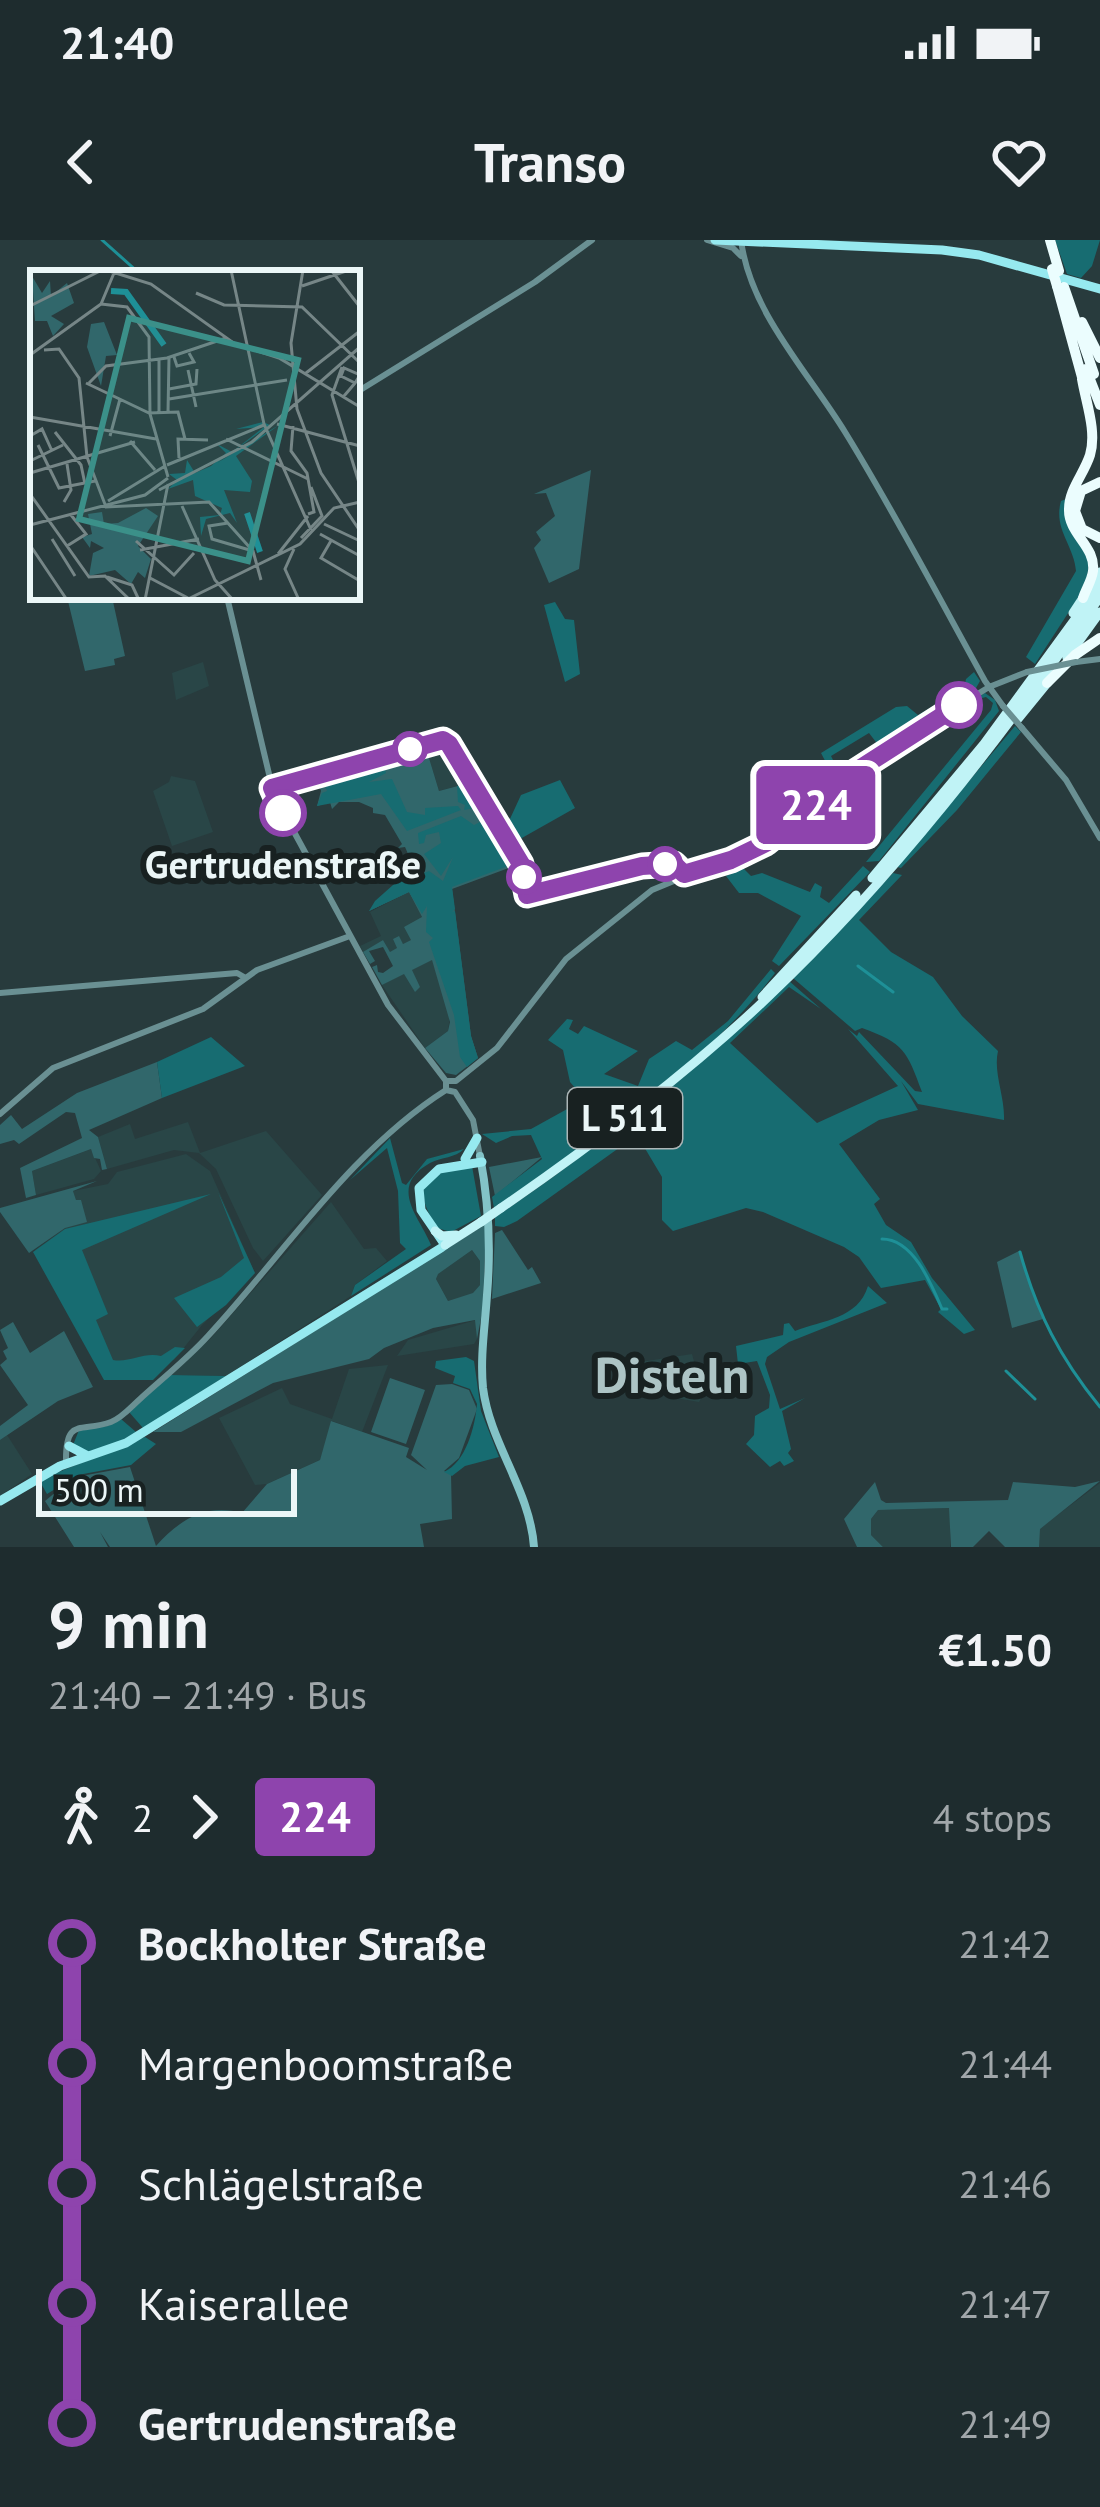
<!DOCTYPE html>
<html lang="en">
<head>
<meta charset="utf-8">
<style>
  :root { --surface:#1e2c2e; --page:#2b383a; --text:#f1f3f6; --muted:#a1a7aa }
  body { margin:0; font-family:"PT Sans",sans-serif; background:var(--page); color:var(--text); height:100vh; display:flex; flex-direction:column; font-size:45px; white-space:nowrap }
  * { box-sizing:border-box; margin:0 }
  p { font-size:39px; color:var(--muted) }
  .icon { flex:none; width:66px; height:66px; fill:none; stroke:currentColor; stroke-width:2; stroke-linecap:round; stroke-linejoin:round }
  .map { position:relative; height:1307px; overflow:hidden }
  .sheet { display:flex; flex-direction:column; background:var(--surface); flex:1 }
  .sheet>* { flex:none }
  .badge { padding:0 24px; border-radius:9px; font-size:42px; line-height:78px }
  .scale { position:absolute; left:36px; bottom:30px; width:261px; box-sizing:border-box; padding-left:12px; border:6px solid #ebf6f7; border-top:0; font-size:33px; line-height:42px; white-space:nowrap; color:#ebf6f7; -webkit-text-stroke:9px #182121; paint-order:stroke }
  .map>.badge { position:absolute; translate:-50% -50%; box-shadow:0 0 0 6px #fff }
  .legs { display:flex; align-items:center; gap:18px; height:132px; padding:0 48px; font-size:39px }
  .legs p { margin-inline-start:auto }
  .headline { display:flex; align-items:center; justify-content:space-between; height:204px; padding:0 48px }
  h1 { font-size:66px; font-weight:700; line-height:90px }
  ul { padding:0 48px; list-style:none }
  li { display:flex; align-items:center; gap:42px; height:120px; font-size:45px }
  li i { display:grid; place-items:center; width:18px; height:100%; margin:0 15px; background:currentColor }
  li i::after { content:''; width:30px; height:30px; margin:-15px; border:9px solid; border-radius:50%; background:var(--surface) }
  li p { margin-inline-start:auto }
  li:first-child i { background:linear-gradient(#0000 50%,currentColor 0) }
  li:last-child i { background:linear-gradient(currentColor 50%,#0000 0) }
  .status { display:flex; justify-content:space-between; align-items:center; height:84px; padding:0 60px; background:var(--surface); direction:ltr }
  .status svg { height:33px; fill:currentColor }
  header { display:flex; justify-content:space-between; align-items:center; height:156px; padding:0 48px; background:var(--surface); font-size:54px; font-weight:700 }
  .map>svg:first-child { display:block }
  .built { fill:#294647 }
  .green { fill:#31676b; fill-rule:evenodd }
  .forest { fill:#176c71 }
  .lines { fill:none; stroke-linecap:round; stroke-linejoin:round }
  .stream { stroke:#1e9097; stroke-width:3 }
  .tertiary { stroke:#6a9093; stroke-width:6 }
  .secondary { stroke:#83c3c7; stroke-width:8 }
  .primary { stroke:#96e9ef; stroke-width:9 }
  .trunk { stroke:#c0f3f6; stroke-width:9 }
  .motorway { stroke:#ebfdfe; stroke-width:10 }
  .tertiary-bridge { stroke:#6a9093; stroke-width:6 }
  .trunk-bridge { stroke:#c0f3f6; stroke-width:9 }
  .motorway-bridge { stroke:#ebfdfe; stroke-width:10 }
  .line-1-casing { stroke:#fff; stroke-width:27 }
  .line-1 { stroke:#8e44ad; stroke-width:18 }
  .stop-1-dot { fill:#fff; stroke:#8e44ad; stroke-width:6 }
  .labels { text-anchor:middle; stroke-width:12; stroke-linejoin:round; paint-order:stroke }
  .shield { fill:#182121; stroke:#acb6b7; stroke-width:3 }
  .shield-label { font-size:36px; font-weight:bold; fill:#ebf6f7 }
  .stop-label { font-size:39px; font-weight:bold; fill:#ebf6f7; stroke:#182121 }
  .district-label { font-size:51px; font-weight:bold; fill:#adc4c5; stroke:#182121 }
  .inset-river { fill:none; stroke:#1e9097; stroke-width:6 }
  .inset-road { fill:none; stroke:#768687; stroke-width:3 }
  .view { fill:#3b9089; fill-opacity:0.15; stroke:#3b9089; stroke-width:6 }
  .inset-edge { fill:none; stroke:#ebf6f7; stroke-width:6 }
</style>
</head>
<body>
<div class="status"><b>21:40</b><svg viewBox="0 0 49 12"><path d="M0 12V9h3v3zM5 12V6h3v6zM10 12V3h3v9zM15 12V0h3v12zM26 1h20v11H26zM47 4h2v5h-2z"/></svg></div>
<header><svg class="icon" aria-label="back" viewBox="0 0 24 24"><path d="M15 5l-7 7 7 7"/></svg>Transo<svg class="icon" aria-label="heart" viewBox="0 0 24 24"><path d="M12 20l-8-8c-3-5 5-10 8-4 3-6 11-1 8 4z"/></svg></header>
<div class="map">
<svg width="1100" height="1307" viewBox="0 0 1100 1307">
  <rect width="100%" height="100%" fill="#283b3d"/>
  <path class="built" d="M 203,422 L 209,446 L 176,460 L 172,433 Z
    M 443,503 L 469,543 L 439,551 L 426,508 Z
    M 171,536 L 195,541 L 213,592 L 172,606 L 153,551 L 169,542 Z
    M 410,651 L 422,677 L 411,700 L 403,704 L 399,697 L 394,699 L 398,708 L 390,713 L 383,700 L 364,713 L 360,706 L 381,696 L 370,672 Z
    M 432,719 L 450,776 L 448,791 L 425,808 L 382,745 L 404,733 L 416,752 L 411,730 Z
    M 188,882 L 200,913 L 266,891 L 322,955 L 263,1021 L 253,1008 L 216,929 L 199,913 L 174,910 L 107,929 L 98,897 L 130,884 L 135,899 Z
    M 91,909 L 101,931 L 94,939 L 36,955 L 32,931 Z
    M 186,914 L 210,931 L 255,1033 L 202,1085 L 174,1120 L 102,1131 L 35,1010 L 65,988 L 76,961 L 73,951 L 108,944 L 117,932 Z
    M 331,962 L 364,1009 L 376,1008 L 387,1021 L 355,1045 L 351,1056 L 226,1136 L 170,1135 L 211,1098 Z
    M 472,1010 L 480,1021 L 480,1045 L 473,1054 L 448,1061 L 436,1039 L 437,1034 Z
    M 476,1080 L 477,1099 L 474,1104 L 397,1116 L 408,1100 Z
    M 692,1114 L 703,1155 L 699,1162 L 658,1155 L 625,1134 L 621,1125 Z
    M 388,1125 L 362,1192 L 332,1181 L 320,1220 L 267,1244 L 255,1245 L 219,1178 L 282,1148 L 290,1164 L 332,1179 L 349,1129 Z
    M 7,1195 L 32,1234 L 0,1256 L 0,1200 Z
    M 1100,1243 L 1100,1307 L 1039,1307 L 1039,1289 Z
    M 950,1268 L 950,1307 L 883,1307 L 871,1295 L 871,1279 L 878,1270 Z"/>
  <path class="green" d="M 591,230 L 579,329 L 549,343 L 534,308 L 541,300 L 536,292 L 555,276 L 546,253 L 534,254 Z
    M 67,357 L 112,357 L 125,416 L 114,419 L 115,425 L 85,431 Z
    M 426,508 L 439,551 L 469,543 L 517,625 L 452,649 L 471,796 L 478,818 L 456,835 L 446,833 L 425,808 L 448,791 L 450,782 L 432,720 L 412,730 L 420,747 L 415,752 L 404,734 L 382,745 L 372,727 L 377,725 L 378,732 L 383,733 L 393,726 L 383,707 L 369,711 L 375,721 L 370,724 L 363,712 L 383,700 L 390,712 L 397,708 L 393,699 L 399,696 L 403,704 L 411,700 L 404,687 L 422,677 L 409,652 L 369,671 L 413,625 L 405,607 L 398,608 L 402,604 L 385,575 L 373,573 L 373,568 L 359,562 L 339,562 L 332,569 L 330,562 L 317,566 L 321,551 L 318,539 Z
    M 157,822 L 162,858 L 89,890 L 98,897 L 107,929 L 102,930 L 100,919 L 94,918 L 91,909 L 32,931 L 36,955 L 26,958 L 20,928 L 82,898 L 75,873 L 66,872 L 19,904 L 14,900 L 0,904 L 0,885 L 11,875 L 22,889 L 77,853 Z
    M 542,917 L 495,956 L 489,927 Z
    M 97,941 L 73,951 L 76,960 L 81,960 L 87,982 L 65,988 L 29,1013 L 0,972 L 0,968 Z
    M 486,984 L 483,1068 L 477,1099 L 475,1080 L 433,1088 L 384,1108 L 369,1119 L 273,1143 L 181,1192 L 153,1192 ZM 472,1010 L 480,1021 L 480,1045 L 473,1053 L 448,1061 L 436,1039 L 438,1034 Z
    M 502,990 L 528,1030 L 532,1027 L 541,1043 L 492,1059 L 495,993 Z
    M 1019,1011 L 1043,1079 L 1012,1088 L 997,1022 Z
    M 13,1082 L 30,1113 L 64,1091 L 93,1147 L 58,1161 L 0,1200 L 0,1186 L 28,1165 L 0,1125 L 7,1119 L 3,1111 L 8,1108 L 0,1090 Z
    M 390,1138 L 425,1150 L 406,1204 L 371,1192 Z
    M 452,1144 L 469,1150 L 477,1169 L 459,1218 L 444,1231 L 451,1234 L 452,1279 L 420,1284 L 424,1307 L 110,1307 L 100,1292 L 108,1307 L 74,1307 L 45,1261 L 63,1246 L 70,1247 L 68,1243 L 76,1237 L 130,1227 L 156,1306 C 179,1280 206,1263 242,1273 L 267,1244 L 320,1220 L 331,1181 L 409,1208 L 406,1217 L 427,1230 L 411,1215 L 436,1145 Z
    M 1100,1241 L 1040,1289 L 1039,1307 L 1005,1307 L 989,1291 L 973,1307 L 951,1307 L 949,1268 L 878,1270 L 871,1279 L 871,1295 L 883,1307 L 857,1307 L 844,1279 L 875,1242 L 881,1260 L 886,1263 L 1008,1260 L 1013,1242 L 1075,1247 Z"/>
  <path class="forest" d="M 1055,0 L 1100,0 L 1092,26 L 1081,38 L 1067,34 Z
    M 1066,259 L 1089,315 L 1087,344 L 1035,424 L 1026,417 L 1076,331 C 1074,305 1053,289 1061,261 Z
    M 555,362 L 565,379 L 574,380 L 580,434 L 565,442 L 544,365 Z
    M 974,432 L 980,441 L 976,448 L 879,506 L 869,493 L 831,516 L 840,534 L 834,538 L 821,513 L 896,467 L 907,466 L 918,475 L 964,448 L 966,439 Z
    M 985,453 L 995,460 L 999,471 L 879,621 L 866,622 L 991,470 L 993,463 L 986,457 L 978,459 L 928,486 Z
    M 1015,486 L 1021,492 L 957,570 L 901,628 L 897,627 Z
    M 383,520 L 386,533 L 369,542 L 392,539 L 407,572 L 425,575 L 425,568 L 458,566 L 461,570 L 407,591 L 381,554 L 317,566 L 322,553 L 327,551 L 323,540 L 321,550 L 318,539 Z
    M 560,540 L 575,568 L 513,603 L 502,584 L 509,581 L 521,555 Z
    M 469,543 L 516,623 L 452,647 L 455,669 L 452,672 L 455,671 L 471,796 L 478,818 L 467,827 L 460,817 L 454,775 L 429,702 L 433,698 L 426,692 L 427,666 L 422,674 L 409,652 L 369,671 L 375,661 L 411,629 L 422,634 L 429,631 L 443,641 L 453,617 L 441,636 L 424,614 L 441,603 L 439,592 L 426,595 L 424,603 L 419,604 L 418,593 L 461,576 L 474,585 L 486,579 L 480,567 L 464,570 L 465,565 L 458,562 L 457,546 Z
    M 863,626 L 870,632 L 779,726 L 772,721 L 801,676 L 758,653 L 739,653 L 726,636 L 743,628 L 751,636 L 762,633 L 810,652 L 815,643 L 822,647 L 820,657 L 829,663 Z
    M 893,633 L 902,635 L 859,680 L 891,712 L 933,737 L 962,776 L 998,811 C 993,833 1005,856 1004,880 L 918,864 L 901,841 L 918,870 L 879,880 L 839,904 L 880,959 L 874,964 L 886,985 L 911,1002 L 932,1038 L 975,1090 L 964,1094 L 938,1072 L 941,1069 L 925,1040 L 881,1048 L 859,1017 L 844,1007 L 763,972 L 746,968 L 673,991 L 662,980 L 662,937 L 637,895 L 517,981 L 504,987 L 495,986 L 495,977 C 601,908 695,825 788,740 L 821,769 L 789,747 L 730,803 L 817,883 L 898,846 L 848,789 L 857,796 L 859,792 L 915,851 L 922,852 C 907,811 904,803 862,788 L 855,791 L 793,738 Z
    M 771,729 L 775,733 C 702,829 592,900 494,968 L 492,957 L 542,919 L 531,895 L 512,896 L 496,903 L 482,894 L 531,889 L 578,863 L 582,856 L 570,842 L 563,810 L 548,800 L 567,779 L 573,780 L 569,789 L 578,794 L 584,786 L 638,811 L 604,834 L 638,846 L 649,819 L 676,801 L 692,810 L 728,781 Z
    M 211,797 L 245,826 L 162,858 L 157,822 Z
    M 390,898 L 402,943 L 406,945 L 427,919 L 464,909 C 455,918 442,917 430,923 C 387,947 420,977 431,1005 L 351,1056 L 355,1045 L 406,1009 L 400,1003 L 398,951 L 387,908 L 350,940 Z
    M 472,926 L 481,976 L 451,992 L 437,988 C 409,942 425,933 472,926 Z
    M 218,952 L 255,1033 L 226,1065 L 197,1087 L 174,1058 L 221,1037 L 244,1018 Z
    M 211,954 L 82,1010 L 108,1074 L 96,1080 L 113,1120 C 130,1123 143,1112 161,1116 L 175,1107 L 185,1108 L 153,1140 L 104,1140 L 33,1012 L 65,989 Z
    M 868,1046 L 887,1063 L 789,1102 L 767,1117 L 765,1124 L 780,1169 L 805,1158 L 782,1171 L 791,1209 L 788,1213 L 794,1221 L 784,1226 L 780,1221 L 770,1227 L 746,1204 L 754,1195 L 755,1176 L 769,1168 L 770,1155 L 757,1121 L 738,1124 L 736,1106 L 783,1095 L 784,1084 L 789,1083 L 795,1091 C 823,1080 858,1079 868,1046 Z
    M 466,1117 L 474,1121 L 481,1171 L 499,1217 L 465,1226 L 452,1236 L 444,1232 C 466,1222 475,1187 477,1164 L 470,1149 L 453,1143 L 455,1136 L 435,1128 L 436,1121 Z
    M 170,1135 L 226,1136 L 143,1188 L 129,1172 Z
    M 121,1179 L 136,1192 L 118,1203 L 87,1212 L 73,1205 L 79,1190 L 108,1186 Z
    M 145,1197 L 156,1204 L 131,1225 L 78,1235 L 47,1254 L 39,1240 Z"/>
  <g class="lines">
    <path class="stream" d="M 102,0 L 139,33
      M 858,726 L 893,752
      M 882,999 C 913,999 931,1043 942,1069 L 947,1069
      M 1020,1012 C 1037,1073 1060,1118 1100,1167
      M 1006,1131 L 1035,1159"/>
    <path class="tertiary" d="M 707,0 L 733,8 L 741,16
      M 741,0 C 750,72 809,133 845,192 C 895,273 939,358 985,441 L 1003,466
      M 357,152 L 535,42 L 592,0
      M 227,357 L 274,555 L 388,765 L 446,841 L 446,850 L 455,852 L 473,880 L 480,916
      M 1076,422 L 1100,419
      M 1022,488 L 1066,540 L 1100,598
      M 0,753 L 237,733 L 244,737
      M 446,841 L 456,841 L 497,808 L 566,719 L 652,650 L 766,603 L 876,517 L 989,447 L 1027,432
      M 0,874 L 53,828 L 203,769 L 257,730 L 350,696
      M 66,1223 C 65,1176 81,1193 111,1182 C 122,1178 131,1167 140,1159 C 163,1138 187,1119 208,1096 C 284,1014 350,911 446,850"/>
    <path class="secondary" d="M 480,916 C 489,963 491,1007 487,1055 C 485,1086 480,1117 483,1148 C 490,1204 530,1250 534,1307"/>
    <path class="primary" d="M 715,0 L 942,10 L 979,15 L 1100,49
      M 465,919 L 477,898
      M 69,1206 L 86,1215
      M 0,1261 L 60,1226 L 126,1203 L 441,1008 L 445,1005 L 421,970 L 419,948 L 439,929 L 482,922"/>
    <path class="trunk" d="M 1073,373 L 1100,332
      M 1067,418 L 1100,372
      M 1018,479 L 1049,441
      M 872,638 L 984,504 L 1100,345
      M 762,757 L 856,655
      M 501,968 C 594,904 685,836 767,758 C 893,639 1001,498 1100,357
      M 435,991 L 442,996 L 456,995
      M 445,1005 L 481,982"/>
    <path class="motorway" d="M 1050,0 L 1059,31
      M 1057,46 L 1083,141
      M 1064,47 L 1094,134
      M 1082,82 L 1100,118
      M 1086,129 L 1100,165
      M 1082,139 C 1086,163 1097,191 1090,215 C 1084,234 1069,249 1069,269 C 1068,294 1096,306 1093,331 C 1092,340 1086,349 1083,358
      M 1100,242 L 1081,251 L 1075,271 L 1082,289 L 1100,298
      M 1047,443 L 1075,415 L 1100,398"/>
    <path class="tertiary-bridge" d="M 1027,432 L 1076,422
      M 1003,466 L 1022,488"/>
    <path class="trunk-bridge" d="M 481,982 L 501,968"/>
    <path class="motorway-bridge" d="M 1052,29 L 1057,46"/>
  </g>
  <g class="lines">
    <g class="line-1-casing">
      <path id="line-1" d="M 283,573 L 272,548 L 443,500 L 449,504 L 521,624 L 527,655 L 642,626 L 674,624 L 684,634 L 731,620 L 766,603 L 856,531 L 959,465"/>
    </g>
    <use href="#line-1" class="line-1"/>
  </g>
  <g class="stop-1-dot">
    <circle cx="959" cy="465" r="21"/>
    <circle cx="410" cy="509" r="15"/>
    <circle cx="283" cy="573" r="21"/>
    <circle cx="665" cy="624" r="15"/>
    <circle cx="524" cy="637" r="15"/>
  </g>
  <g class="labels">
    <rect class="shield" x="568" y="848" width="114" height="60" rx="9"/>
    <g class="shield-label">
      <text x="625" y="891">L 511</text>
    </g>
    <g class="stop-label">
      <text x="283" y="638">Gertrudenstraße</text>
    </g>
    <g class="district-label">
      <text x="672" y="1153">Disteln</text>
    </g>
  </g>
  <g transform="translate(30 30)">
    <rect width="330" height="330" fill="#283b3d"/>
    <path d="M 2,6 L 12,23 L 20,11 L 21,26 L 37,13 L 44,33 L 21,46 L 34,54 L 23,66 L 17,51 L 5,51 ZM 74,52 L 87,85 L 76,86 L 71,116 L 57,77 L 61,54 ZM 116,238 L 128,246 L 108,276 L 121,289 L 115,308 L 108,302 L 101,314 L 85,300 L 59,306 L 63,283 L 74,278 L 61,271 L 60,278 L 52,267 L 62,264 L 58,244 L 72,242 L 74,254 L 88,253 Z" fill="#31676b"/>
    <path d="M 233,152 L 240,155 L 187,193 L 249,155 L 206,186 L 222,211 L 220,222 L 194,220 L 207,253 L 200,243 L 176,249 L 171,266 L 170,247 L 190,245 L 192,238 L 165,226 L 163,210 L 138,219 L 147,210 L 139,204 L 155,203 L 157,190 L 165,203 L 181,196 L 196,183 L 187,174 L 202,182 L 234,157 L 206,159 Z" fill="#176c71"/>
    <path class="inset-river" d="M 81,21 L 96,22 L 134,75M 217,243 L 230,282"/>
    <path class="inset-road" d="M 76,0 L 121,14 L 205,74 L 249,88 L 330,137M 201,0 L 234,154 L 281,260M 273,0 L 261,73 L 267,139 L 291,203 L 330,261M 301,0 L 330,37M 272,16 L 319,0M 166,23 L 194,35 L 272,37 L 330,93M 71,34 L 97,37 L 119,67 L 120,144 L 138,207M 0,36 L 72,0M 14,80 L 29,79 L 49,108 L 57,187 L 76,237 L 179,232 L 222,280M 0,85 L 71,34 L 84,3M 144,87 L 147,96 L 164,92 L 159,83M 312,97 L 302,125 L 330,216M 158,100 L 166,137M 276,103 L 330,61M 56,113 L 119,143 L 148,142 L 155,169M 59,113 L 76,96 L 137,88 L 196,68M 139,119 L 166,114 L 167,99M 314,126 L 320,119 L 325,113 L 330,105 L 314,98 L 311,106 L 325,113M 139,129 L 257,110M 138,142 L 139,88M 129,143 L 129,90M 0,147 L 126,169M 247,154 L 330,176M 263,156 L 261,181 L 277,203 L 284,242 L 278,244M 25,162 L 51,195 L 55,214M 0,166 L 12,159 L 22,181M 80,166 L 90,129M 196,169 L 278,209M 100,171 L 125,200M 8,175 L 29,218 L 65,211M 149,188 L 148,169 L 178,170M 0,191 L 33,175M 137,195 L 234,155M 0,203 L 105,172M 129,220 L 222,172 L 330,77M 0,224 L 59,307 L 75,306 L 100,330M 78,231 L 135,196M 34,232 L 41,220 L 37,194M 152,236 L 185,310 L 203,330M 198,253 L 179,256 L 182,269 L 223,281 L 231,310M 294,254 L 330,271M 0,255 L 115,225 L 138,208M 290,264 L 330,286M 271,268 L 292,246 L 281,217M 22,269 L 45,306M 302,269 L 291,288 L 330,311M 106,271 L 144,305 L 164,283M 0,275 L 37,330M 37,276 L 56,264 L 41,245M 264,279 L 255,299 L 269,330M 110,280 L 169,269M 248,284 L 278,246M 77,307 L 102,315 L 109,330M 120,308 L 158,328M 115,330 L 138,214M 156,330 L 270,274 L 304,238 L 330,232"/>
    <path class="view" d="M 99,48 L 268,90 L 218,291 L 49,249 Z"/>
    <rect width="330" height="330" class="inset-edge"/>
  </g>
</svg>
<div class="scale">500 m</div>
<b class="badge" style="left:816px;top:565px;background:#8e44ad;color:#fff">224</b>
</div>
<section class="sheet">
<div class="headline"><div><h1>9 min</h1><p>21:40 – 21:49 · Bus</p></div><b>€1.50</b></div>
<div class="legs"><svg class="icon" aria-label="walk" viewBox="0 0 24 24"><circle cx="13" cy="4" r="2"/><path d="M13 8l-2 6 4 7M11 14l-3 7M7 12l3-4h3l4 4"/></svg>2<svg class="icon" aria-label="forward" viewBox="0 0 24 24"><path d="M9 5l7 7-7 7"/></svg><b class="badge" style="background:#8e44ad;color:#fff">224</b><p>4 stops</p></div>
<ul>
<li><i style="color:#8e44ad"></i><b>Bockholter Straße</b><p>21:42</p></li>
<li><i style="color:#8e44ad"></i><span>Margenboomstraße</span><p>21:44</p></li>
<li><i style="color:#8e44ad"></i><span>Schlägelstraße</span><p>21:46</p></li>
<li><i style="color:#8e44ad"></i><span>Kaiserallee</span><p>21:47</p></li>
<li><i style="color:#8e44ad"></i><b>Gertrudenstraße</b><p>21:49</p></li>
</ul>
</section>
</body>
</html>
